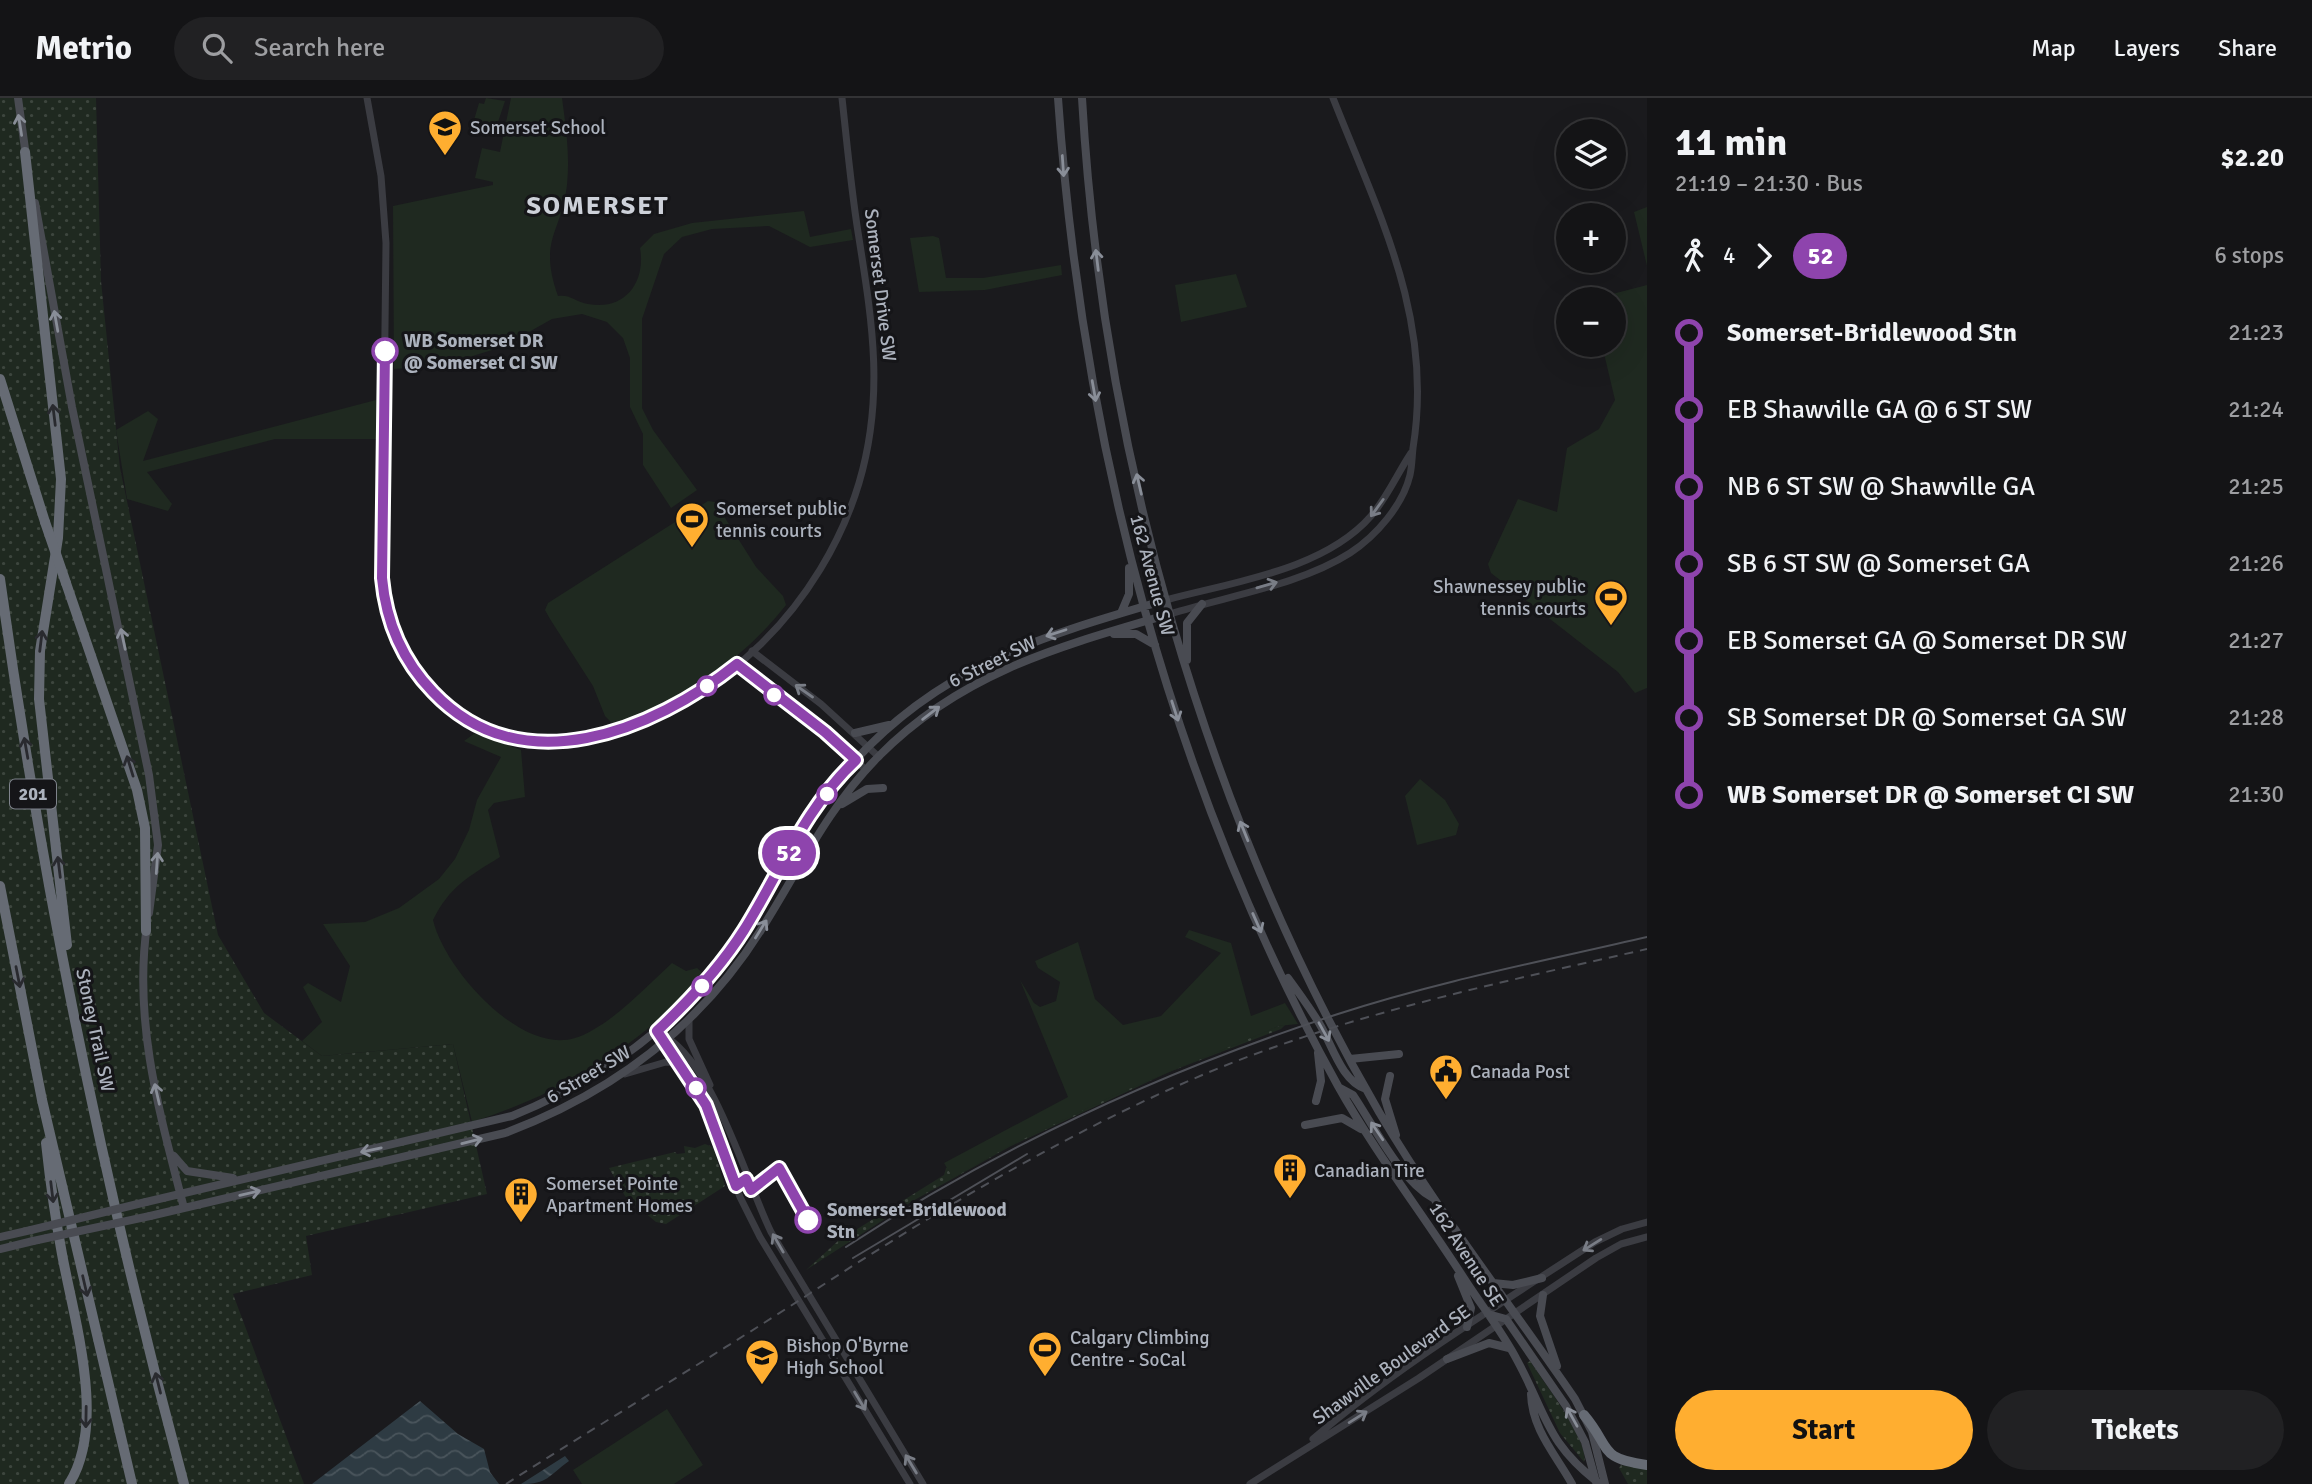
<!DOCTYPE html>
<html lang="en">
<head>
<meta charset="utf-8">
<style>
  :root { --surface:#141416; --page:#212123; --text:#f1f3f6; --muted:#9d9ea1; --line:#333335; --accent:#ffae30 }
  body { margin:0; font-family:Signika,sans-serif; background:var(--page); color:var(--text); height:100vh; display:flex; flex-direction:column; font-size:26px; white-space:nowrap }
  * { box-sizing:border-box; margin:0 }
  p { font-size:23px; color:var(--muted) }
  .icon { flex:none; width:38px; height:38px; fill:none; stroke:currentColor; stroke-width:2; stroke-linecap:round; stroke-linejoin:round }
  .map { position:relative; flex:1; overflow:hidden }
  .side { display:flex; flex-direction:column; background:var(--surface); width:665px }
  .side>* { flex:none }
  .badge { padding:0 14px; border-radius:23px; font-size:24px; line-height:46px }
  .tools { position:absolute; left:1556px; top:21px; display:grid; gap:14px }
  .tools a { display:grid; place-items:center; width:70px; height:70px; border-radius:50%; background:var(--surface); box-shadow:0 7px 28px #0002,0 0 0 2px var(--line); font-size:35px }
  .map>.badge { position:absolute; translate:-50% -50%; box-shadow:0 0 0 4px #fff }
  .legs { display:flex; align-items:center; gap:10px; height:77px; padding:0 28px; font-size:23px }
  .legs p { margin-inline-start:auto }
  .overview { display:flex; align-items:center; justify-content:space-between; height:119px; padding:0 28px }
  h1 { font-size:38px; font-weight:700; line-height:52px }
  .cta { display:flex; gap:14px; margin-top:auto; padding:14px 28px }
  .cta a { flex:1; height:80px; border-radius:42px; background:var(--accent); color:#111; font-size:28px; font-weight:700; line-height:80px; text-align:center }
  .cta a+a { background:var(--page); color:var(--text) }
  ul { padding:0 28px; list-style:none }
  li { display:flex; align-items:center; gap:24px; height:77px; font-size:26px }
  li i { display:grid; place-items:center; width:10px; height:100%; margin:0 9px; background:currentColor }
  li i::after { content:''; width:18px; height:18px; margin:-9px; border:5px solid; border-radius:50%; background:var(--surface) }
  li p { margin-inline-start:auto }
  li:first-child i { background:linear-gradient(#0000 50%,currentColor 0) }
  li:last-child i { background:linear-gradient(currentColor 50%,#0000 0) }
  header { display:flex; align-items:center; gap:42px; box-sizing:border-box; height:98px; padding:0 35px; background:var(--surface); border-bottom:2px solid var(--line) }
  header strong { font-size:33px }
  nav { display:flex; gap:38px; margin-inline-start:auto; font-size:24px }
  .search { width:490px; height:63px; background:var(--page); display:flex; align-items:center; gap:18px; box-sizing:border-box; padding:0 24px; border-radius:38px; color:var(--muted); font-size:26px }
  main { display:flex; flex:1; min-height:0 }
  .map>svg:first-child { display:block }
  .grass { fill:url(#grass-dots) }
  .green { fill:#1f2920 }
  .water { fill:url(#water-waves) }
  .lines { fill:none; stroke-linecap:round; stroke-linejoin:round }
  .tertiary { stroke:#3b3c42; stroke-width:7 }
  .secondary { stroke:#494b52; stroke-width:8 }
  .motorway { stroke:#666b74; stroke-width:10 }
  .tram { stroke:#4e5057; stroke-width:2 }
  .rail { stroke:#4e5057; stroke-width:2; stroke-dasharray:9 7; stroke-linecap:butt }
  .secondary-bridge { stroke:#494b52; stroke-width:8 }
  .motorway-bridge { stroke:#666b74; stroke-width:10 }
  .oneway { stroke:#898e98 }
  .oneway2 { stroke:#292a2f }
  .oneway3 { stroke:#797d86 }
  .line-1-casing { stroke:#fff; stroke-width:16 }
  .line-1 { stroke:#8e44ad; stroke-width:10 }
  .stop-1-dot { fill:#fff; stroke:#8e44ad; stroke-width:3.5 }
  .labels { text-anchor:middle; stroke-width:6; stroke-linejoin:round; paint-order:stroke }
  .shield { fill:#151518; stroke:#7f838c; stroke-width:2 }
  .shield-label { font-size:18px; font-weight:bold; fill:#acb2bd }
  .poi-label { font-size:19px; fill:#acb2bd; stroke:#151518; text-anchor:start }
  .street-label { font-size:19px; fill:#acb2bd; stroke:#151518 }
  .stop-label { font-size:19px; font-weight:bold; fill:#acb2bd; stroke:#151518; text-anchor:start }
  .district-label { font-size:26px; font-weight:bold; letter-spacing:2px; fill:#cdd1d9; stroke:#151518 }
</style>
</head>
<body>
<header>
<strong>Metrio</strong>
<div class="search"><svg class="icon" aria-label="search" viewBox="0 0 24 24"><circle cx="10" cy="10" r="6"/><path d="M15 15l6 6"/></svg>Search here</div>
<nav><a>Map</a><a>Layers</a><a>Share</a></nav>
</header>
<main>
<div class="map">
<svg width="1647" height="1386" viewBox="0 0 1647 1386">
  <defs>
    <pattern id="grass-dots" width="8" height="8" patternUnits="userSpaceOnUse" patternTransform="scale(1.75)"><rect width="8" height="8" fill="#1f2920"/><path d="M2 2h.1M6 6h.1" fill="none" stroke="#3d463e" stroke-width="1.8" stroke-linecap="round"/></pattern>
    <pattern id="water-waves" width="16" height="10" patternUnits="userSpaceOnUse" patternTransform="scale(1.75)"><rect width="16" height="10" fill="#2e3b43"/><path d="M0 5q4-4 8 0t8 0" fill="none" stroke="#4a555c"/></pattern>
  </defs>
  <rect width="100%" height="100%" fill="#1a1a1d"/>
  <path class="grass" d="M 0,0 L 96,0 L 101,183 L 120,370 L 218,837 L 264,915 L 322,958 L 453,946 L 487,1096 L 306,1138 L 312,1177 L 233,1196 L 304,1386 L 0,1386 Z
    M 1286,926 L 1281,931 L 1169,974 L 1011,1048 L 911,1104 L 806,1172 L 838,1143 L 944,1077 L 946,1070 L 1091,988 Z
    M 705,1046 L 713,1049 L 725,1088 L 666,1126 L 656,1124 L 625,1098 L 609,1070 L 675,1054 L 677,1056 L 685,1055 L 684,1048 L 695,1050 Z
    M 1530,1263 C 1542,1282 1591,1345 1584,1364 L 1560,1335 L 1527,1265 Z
    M 1621,1367 L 1647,1371 L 1647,1386 L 1628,1386 L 1619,1370 Z"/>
  <path class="green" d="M 486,0 L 505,3 L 496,30 L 474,22 L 479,5 L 484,6 Z
    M 511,0 L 562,0 C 566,30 570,57 567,87 C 561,137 538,141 558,198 C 570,196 576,204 588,206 C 626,213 646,183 640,150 L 654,136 L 692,125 L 804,113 L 810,139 L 851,131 L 853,142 L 810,149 L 769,128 L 712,131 L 682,139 L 664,156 L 642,221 L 642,310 L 653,332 L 697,392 L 671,410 L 643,367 L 643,336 L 630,309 L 630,260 L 623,240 L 607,224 L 582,216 L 552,221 L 502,249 L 440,268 L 394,271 L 393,108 L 493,87 L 493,84 L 475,80 L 482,50 L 500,54 Z
    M 1647,109 L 1647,168 L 1634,114 Z
    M 933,138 L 939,140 L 946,180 L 983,180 L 1061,167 L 1062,177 L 985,192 L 919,194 L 910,140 Z
    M 1236,176 L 1247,209 L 1181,224 L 1175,187 Z
    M 1647,187 L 1647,590 L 1635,595 L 1618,574 L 1491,475 L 1488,466 L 1518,401 L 1557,414 L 1567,350 L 1599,331 L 1615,302 L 1602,247 L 1614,247 L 1614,201 L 1593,201 Z
    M 376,302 L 376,341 L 275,341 L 147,374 L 172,406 L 168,413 L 127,401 L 116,332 L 148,313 L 158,321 L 143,363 Z
    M 708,403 L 715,404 L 756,469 L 783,498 L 786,507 C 742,563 681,604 613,626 L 605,618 L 593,588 L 550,521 L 545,512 L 548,505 Z
    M 475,635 L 521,652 L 525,699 L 494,705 L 488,712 L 500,759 C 468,779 450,788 433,822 C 444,870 520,957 575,940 C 608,930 646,889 672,865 L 686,873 L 697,870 L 704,876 C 641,948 563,995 472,1024 L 453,946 L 322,958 L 302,943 L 322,924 L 303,889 L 308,885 L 341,904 L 350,868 L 323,826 L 365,824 L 399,810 L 439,781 L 455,761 L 469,732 L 477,702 L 501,659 L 464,643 Z
    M 1420,681 L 1445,702 L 1459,726 L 1456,737 L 1417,747 L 1405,698 Z
    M 1189,832 L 1231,845 L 1251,918 L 1285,905 L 1298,926 L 1279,928 L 1117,996 L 1011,1047 L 953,1080 L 944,1065 L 1068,999 L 1020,882 L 1034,905 L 1040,909 L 1056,903 L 1060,884 L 1038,870 L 1035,863 L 1078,844 L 1095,901 L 1123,927 L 1161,918 L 1221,855 L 1185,839 Z
    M 667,1311 L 703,1367 L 674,1386 L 582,1386 L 573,1372 Z"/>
  <path class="water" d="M 420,1303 L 458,1336 L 484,1351 L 490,1374 L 499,1386 L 312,1386 Z
    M 565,1358 L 569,1363 C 548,1378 548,1386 521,1386 Z"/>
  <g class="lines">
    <path class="tertiary" d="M 367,0 L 381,78 L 386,145 L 382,480 C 387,531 408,578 450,610 C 548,685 684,621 761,546 C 806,502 841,445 859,385 C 885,297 872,223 858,134 C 851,90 847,45 842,0
      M 1166,502 C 1233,484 1324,472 1371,418 C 1387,400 1397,376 1411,355
      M 1170,516 C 1227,498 1300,487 1350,455 C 1376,438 1403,407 1410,377 C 1412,368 1412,359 1413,350 C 1434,221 1379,117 1333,0
      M 752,553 L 821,606 L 879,659
      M 737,566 L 825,634 L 866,672
      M 689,923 L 689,941 L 710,987
      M 657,934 C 712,957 745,1081 771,1134 L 923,1386
      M 660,940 L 706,1007 L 740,1099 L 760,1139 L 910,1386
      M 625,976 L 666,964 L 678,965
      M 1313,1341 C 1399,1267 1499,1207 1595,1144 L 1622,1131 L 1647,1124
      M 1250,1386 L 1419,1280 L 1596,1160 L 1621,1146 L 1647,1139"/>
    <path class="secondary" d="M 18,0 L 26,58
      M 1058,0 C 1082,344 1170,685 1338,988 C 1376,1056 1425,1119 1467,1185 C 1484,1211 1503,1235 1517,1262 C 1547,1317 1546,1345 1600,1386
      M 1082,0 C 1102,349 1203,711 1379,1014 C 1438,1114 1510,1206 1575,1301 L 1592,1334 L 1605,1386
      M 35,105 L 72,309 L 149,677 L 158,747 L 149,815
      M 1121,515 L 1129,496 L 1129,470
      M 1114,536 L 1136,536 L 1155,547
      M 1187,562 L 1187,525 L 1202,506
      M 855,635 L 889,627
      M 842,706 L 867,691 L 883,690
      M 147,827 C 133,924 160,1017 184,1110
      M 1288,880 C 1299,895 1310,910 1319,925 C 1332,946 1341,983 1366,991
      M 1350,961 L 1399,956
      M 1390,978 L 1385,1001 L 1396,1037
      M 1340,990 L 1353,997 C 1374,1028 1400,1082 1433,1100
      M 1316,1003 L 1321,983 L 1318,955
      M 1305,1027 L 1342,1020 L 1361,1031
      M 174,1058 L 187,1073 L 233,1080
      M 146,1104 L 512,1018 C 606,980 688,920 743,833 C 778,778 805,718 849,669 C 940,567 1040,539 1166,502
      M 150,1118 L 505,1035 C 612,995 700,929 761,832 C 799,772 828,709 879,658 C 962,574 1061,548 1170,516
      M 0,1139 L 31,1132
      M 0,1151 L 33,1143
      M 1458,1178 L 1471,1210 L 1467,1229
      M 1493,1185 L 1513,1187 L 1542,1180
      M 1543,1197 L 1540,1218 L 1557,1268
      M 1488,1216 L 1506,1221 L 1566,1308 L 1585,1344 L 1596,1384
      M 1447,1261 L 1489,1245 L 1509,1250
      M 1531,1296 C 1532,1332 1556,1357 1572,1386"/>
    <path class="motorway" d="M 25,54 L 61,381 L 58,440 L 40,553 L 39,601 L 67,847
      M 0,281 L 45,424
      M 0,481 C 42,785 104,1089 184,1386
      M 66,485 L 137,692 L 145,730 L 146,833
      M 0,788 L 42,1002 L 132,1386
      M 46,1045 C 50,1082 55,1119 62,1156 C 74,1222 107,1326 69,1386
      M 1584,1317 C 1612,1350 1597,1360 1647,1367"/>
    <path class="tram" d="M 846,1149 C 998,1049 1166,972 1338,916 C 1439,883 1544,863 1647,839
      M 853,1160 L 1027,1056"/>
    <path class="rail" d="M 506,1386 C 606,1322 709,1261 809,1196 C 932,1116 1059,1039 1193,981 C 1338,918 1494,886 1647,851"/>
    <path class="secondary-bridge" d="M 31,1132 L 146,1104
      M 33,1143 L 150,1118"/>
    <path class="motorway-bridge" d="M 45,424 L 66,485"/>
  </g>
  <defs><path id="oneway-shaft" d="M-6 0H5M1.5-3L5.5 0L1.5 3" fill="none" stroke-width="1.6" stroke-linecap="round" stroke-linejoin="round" transform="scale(1.75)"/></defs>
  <g class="oneway">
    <use href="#oneway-shaft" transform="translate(20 27) rotate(-99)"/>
    <use href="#oneway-shaft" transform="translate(1063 68) rotate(86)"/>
    <use href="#oneway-shaft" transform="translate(1097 162) rotate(-97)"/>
    <use href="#oneway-shaft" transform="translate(56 223) rotate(-100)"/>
    <use href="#oneway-shaft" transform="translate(1094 293) rotate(80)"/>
    <use href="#oneway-shaft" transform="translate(1139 386) rotate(-103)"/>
    <use href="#oneway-shaft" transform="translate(1056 535) rotate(162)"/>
    <use href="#oneway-shaft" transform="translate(123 541) rotate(-102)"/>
    <use href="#oneway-shaft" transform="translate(1175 613) rotate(72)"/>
    <use href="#oneway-shaft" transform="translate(931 615) rotate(-37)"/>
    <use href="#oneway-shaft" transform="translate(1244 733) rotate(-112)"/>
    <use href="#oneway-shaft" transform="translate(157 765) rotate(-86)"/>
    <use href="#oneway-shaft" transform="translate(1257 825) rotate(66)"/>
    <use href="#oneway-shaft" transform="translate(761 831) rotate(-58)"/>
    <use href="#oneway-shaft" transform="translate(1324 934) rotate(61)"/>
    <use href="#oneway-shaft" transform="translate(157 996) rotate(-103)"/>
    <use href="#oneway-shaft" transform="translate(1377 1033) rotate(-124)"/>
    <use href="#oneway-shaft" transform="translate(472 1043) rotate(-14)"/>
    <use href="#oneway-shaft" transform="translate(371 1052) rotate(168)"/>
    <use href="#oneway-shaft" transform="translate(250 1095) rotate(-13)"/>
    <use href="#oneway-shaft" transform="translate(1572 1319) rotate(-119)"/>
  </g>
  <g class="oneway2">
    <use href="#oneway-shaft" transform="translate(54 317) rotate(-97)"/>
    <use href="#oneway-shaft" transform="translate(41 543) rotate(-83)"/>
    <use href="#oneway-shaft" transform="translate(26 650) rotate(-100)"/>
    <use href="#oneway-shaft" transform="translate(130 668) rotate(-107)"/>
    <use href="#oneway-shaft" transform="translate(59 769) rotate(-97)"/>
    <use href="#oneway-shaft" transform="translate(18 879) rotate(79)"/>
    <use href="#oneway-shaft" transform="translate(52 1094) rotate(83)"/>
    <use href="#oneway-shaft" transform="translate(85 1188) rotate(77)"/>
    <use href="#oneway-shaft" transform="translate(158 1285) rotate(-104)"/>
    <use href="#oneway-shaft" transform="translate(86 1319) rotate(91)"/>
  </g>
  <g class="oneway3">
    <use href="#oneway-shaft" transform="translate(1377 410) rotate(126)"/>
    <use href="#oneway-shaft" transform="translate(1267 487) rotate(-16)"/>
    <use href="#oneway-shaft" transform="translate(804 593) rotate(-145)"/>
    <use href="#oneway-shaft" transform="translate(778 1145) rotate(-120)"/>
    <use href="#oneway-shaft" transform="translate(1592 1147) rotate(148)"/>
    <use href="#oneway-shaft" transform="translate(860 1303) rotate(59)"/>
    <use href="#oneway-shaft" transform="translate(1358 1319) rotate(-32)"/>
    <use href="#oneway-shaft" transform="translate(911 1366) rotate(-121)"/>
  </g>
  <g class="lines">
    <g class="line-1-casing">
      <path id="line-1" d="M 385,253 L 382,480 C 386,524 402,562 433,594 C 521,687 653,633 737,566 L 825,634 L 856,662 C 806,708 779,776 744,832 C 720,870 689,903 657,933 L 706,1007 L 736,1088 L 746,1081 L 751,1092 L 779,1070 L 808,1122"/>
    </g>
    <use href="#line-1" class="line-1"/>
  </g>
  <defs>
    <g id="school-pin" transform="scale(1.75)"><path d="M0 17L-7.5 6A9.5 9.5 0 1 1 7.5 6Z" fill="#ffae30" stroke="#151518"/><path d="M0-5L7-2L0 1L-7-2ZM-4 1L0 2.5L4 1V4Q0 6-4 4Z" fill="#111"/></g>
    <g id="stadium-pin" transform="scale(1.75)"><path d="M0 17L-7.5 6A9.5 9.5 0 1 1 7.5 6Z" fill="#ffae30" stroke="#151518"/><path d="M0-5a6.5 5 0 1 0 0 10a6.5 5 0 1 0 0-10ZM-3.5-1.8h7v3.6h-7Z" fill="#111"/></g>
    <g id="civic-pin" transform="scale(1.75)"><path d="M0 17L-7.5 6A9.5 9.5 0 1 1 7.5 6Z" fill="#ffae30" stroke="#151518"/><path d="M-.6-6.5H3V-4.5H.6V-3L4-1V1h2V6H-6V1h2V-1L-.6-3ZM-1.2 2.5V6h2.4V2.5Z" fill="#111"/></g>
    <g id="building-pin" transform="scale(1.75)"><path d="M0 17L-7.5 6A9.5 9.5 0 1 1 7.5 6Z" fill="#ffae30" stroke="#151518"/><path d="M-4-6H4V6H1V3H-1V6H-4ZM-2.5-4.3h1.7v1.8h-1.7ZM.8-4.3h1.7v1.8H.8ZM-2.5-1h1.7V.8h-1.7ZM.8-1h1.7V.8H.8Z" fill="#111"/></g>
  </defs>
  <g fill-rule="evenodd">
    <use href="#school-pin" x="445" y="29"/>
    <use href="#stadium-pin" x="692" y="421"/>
    <use href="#stadium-pin" x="1611" y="499"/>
    <use href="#civic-pin" x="1446" y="973"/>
    <use href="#building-pin" x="1290" y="1072"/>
    <use href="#building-pin" x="521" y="1096"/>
    <use href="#stadium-pin" x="1045" y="1250"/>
    <use href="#school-pin" x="762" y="1258"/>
  </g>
  <g class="stop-1-dot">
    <circle cx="385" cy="253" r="12"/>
    <circle cx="707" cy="588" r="9"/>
    <circle cx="774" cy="597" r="9"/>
    <circle cx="827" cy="696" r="9"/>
    <circle cx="702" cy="888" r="9"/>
    <circle cx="696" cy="990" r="9"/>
    <circle cx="808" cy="1122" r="12"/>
  </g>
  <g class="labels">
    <rect class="shield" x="10" y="681.5" width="46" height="29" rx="5"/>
    <g class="shield-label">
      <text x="33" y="702">201</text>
    </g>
    <g class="poi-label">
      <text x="470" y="36">Somerset School</text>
      <text x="716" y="417">Somerset public<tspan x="716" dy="22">tennis courts</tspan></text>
      <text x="1586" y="495" text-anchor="end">Shawnessey public<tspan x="1586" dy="22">tennis courts</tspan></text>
      <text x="1470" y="980">Canada Post</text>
      <text x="1314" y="1079">Canadian Tire</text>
      <text x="546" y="1092">Somerset Pointe<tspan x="546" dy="22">Apartment Homes</tspan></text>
      <text x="1070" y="1246">Calgary Climbing<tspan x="1070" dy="22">Centre - SoCal</tspan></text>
      <text x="786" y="1254">Bishop O'Byrne<tspan x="786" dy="22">High School</tspan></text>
    </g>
    <g class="street-label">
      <text transform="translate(881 187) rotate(83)" y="7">Somerset Drive SW</text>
      <text transform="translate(1153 477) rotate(75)" y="7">162 Avenue SW</text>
      <text transform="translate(992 563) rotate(-26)" y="7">6 Street SW</text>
      <text transform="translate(96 932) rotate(78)" y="7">Stoney Trail SW</text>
      <text transform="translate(588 976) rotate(-31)" y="7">6 Street SW</text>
      <text transform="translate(1467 1156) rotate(57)" y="7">162 Avenue SE</text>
      <text transform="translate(1391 1266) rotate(-36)" y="7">Shawville Boulevard SE</text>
    </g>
    <g class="stop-label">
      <text x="404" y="249">WB Somerset DR<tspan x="404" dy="22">@ Somerset CI SW</tspan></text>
      <text x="827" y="1118">Somerset-Bridlewood<tspan x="827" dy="22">Stn</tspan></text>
    </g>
    <g class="district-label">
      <text x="598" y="116">SOMERSET</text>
    </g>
  </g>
</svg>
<div class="tools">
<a><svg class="icon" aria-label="layers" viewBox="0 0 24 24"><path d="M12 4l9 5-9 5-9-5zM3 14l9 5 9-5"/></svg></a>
<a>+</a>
<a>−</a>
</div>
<b class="badge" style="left:789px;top:755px;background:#8e44ad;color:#fff">52</b>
</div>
<section class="side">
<div class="overview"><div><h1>11 min</h1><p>21:19 – 21:30 · Bus</p></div><b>$2.20</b></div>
<div class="legs"><svg class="icon" aria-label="walk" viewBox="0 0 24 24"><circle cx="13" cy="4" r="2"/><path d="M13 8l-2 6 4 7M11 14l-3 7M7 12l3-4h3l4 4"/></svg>4<svg class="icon" aria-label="forward" viewBox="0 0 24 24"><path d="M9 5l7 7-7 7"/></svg><b class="badge" style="background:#8e44ad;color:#fff">52</b><p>6 stops</p></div>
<ul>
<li><i style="color:#8e44ad"></i><b>Somerset-Bridlewood Stn</b><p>21:23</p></li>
<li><i style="color:#8e44ad"></i><span>EB Shawville GA @ 6 ST SW</span><p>21:24</p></li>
<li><i style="color:#8e44ad"></i><span>NB 6 ST SW @ Shawville GA</span><p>21:25</p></li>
<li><i style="color:#8e44ad"></i><span>SB 6 ST SW @ Somerset GA</span><p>21:26</p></li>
<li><i style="color:#8e44ad"></i><span>EB Somerset GA @ Somerset DR SW</span><p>21:27</p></li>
<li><i style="color:#8e44ad"></i><span>SB Somerset DR @ Somerset GA SW</span><p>21:28</p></li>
<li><i style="color:#8e44ad"></i><b>WB Somerset DR @ Somerset CI SW</b><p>21:30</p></li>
</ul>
<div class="cta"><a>Start</a><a>Tickets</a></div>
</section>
</main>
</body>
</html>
